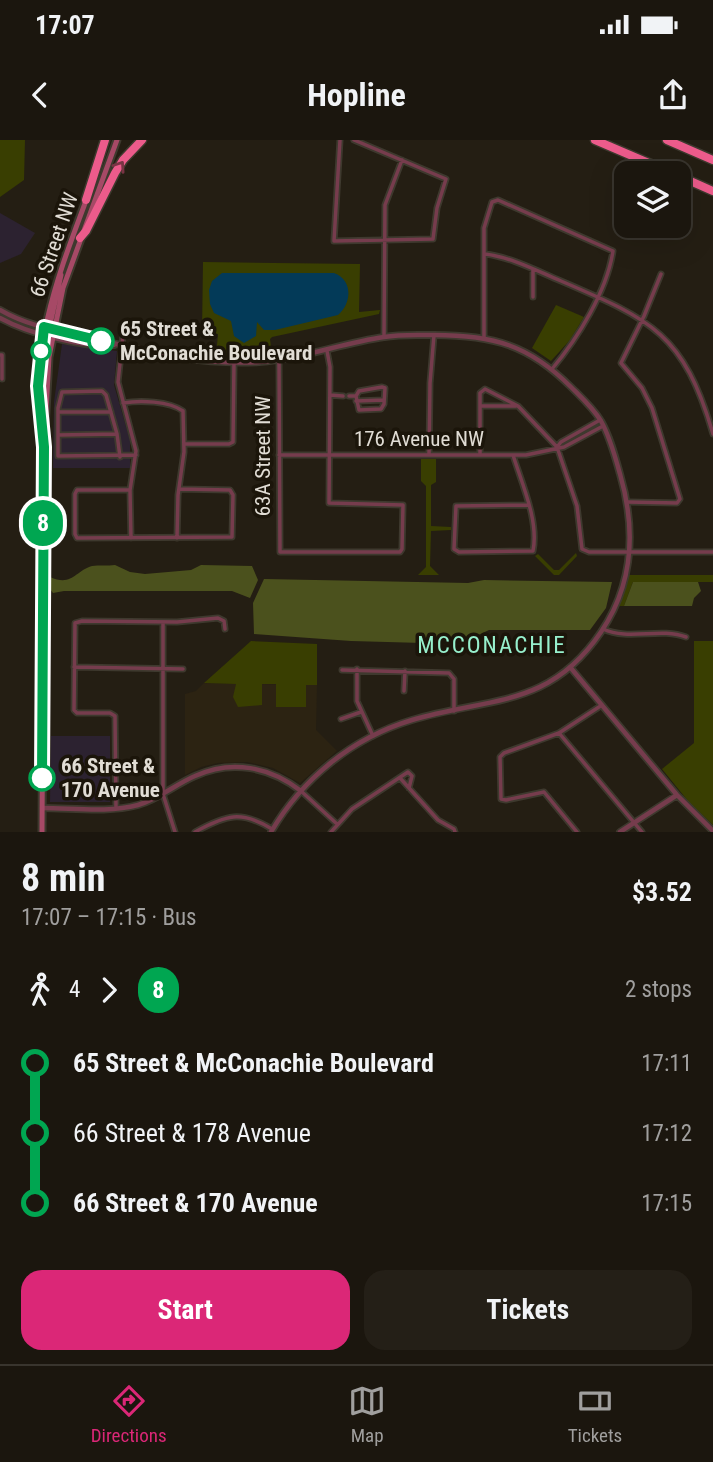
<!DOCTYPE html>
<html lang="en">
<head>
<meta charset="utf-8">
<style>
  :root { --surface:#1b160e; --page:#241f17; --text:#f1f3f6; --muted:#a09f9e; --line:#39352e; --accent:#db2777 }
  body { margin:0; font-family:"Roboto Condensed",sans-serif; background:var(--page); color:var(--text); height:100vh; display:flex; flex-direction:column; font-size:26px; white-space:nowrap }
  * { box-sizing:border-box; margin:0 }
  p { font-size:23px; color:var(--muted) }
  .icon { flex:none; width:38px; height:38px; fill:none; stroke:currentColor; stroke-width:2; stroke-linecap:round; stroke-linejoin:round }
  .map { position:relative; height:692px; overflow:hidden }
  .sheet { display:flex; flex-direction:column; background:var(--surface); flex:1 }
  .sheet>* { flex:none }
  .badge { padding:0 14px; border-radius:23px; font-size:24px; line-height:46px }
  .fabs { position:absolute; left:614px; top:21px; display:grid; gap:14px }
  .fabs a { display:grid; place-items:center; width:77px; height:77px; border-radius:14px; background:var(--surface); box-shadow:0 7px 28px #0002,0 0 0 2px var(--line); font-size:35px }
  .map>.badge { position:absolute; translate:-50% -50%; box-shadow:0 0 0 4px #fff }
  .legs { display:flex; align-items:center; gap:10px; height:77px; padding:0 21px; font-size:23px }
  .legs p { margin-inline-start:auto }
  .overview { display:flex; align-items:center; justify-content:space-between; height:119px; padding:0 21px }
  h1 { font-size:38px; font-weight:700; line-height:52px }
  .primary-button { display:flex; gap:14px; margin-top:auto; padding:14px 21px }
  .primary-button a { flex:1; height:80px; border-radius:21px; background:var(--accent); color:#fff; font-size:28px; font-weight:700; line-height:80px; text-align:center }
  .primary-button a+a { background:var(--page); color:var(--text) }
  ul { padding:0 21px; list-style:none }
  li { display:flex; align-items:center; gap:24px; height:70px; font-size:26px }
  li i { display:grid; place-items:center; width:10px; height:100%; margin:0 9px; background:currentColor }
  li i::after { content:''; width:18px; height:18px; margin:-9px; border:5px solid; border-radius:50%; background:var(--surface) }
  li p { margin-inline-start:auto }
  li:first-child i { background:linear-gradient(#0000 50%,currentColor 0) }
  li:last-child i { background:linear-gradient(currentColor 50%,#0000 0) }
  .status { display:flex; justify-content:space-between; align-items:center; height:49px; padding:0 35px; background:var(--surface); direction:ltr }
  .status svg { height:19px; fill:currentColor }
  header { display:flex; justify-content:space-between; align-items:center; height:91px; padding:0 21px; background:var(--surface); font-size:32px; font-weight:700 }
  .dock { display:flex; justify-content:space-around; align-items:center; height:98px; border-top:2px solid var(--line); background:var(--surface); font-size:19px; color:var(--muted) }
  .dock a { display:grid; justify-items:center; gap:4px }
  .dock .active { color:var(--accent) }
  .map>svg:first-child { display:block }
  .commercial { fill:#2c2230 }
  .built { fill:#2c2312 }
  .green { fill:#393e01 }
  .forest { fill:#4b511d }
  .water { fill:#033a58 }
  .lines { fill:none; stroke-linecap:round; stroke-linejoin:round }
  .minor-casing { stroke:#3e392e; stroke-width:7 }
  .tertiary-casing { stroke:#3e392e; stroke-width:8 }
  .secondary-casing { stroke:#3e392e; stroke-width:9 }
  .motorway-casing { stroke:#3e392e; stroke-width:11 }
  .minor { stroke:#763c4d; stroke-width:3.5 }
  .tertiary { stroke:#763c4d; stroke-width:4.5 }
  .secondary { stroke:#a64966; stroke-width:5 }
  .motorway { stroke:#ec5b8b; stroke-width:8 }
  .oneway { stroke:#793444 }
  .line-1-casing { stroke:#fff; stroke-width:16 }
  .line-1 { stroke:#00a651; stroke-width:10 }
  .stop-1-dot { fill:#fff; stroke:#00a651; stroke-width:3.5 }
  .labels { text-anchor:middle; stroke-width:7; stroke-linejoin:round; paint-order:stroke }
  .street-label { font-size:21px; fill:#e1ddd5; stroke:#1b150a }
  .stop-label { font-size:21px; font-weight:bold; fill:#e1ddd5; stroke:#1b150a; text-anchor:start }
  .neighbourhood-label { font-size:23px; letter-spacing:2px; fill:#97f0cd; stroke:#1b150a }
</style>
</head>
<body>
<div class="status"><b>17:07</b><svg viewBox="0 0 49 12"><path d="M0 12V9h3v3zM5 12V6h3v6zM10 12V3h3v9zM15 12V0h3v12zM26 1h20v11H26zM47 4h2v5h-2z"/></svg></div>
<header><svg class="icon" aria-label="back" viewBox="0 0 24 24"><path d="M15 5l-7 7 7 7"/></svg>Hopline<svg class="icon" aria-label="share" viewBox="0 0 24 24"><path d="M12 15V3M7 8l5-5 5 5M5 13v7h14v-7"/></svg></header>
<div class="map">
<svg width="713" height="692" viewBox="0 0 713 692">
  <rect width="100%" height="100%" fill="#241e13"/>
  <path class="commercial" d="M 0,73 L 35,93 L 21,114 L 0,123 Z
    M 62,204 L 117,211 L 114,245 L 130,300 L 130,328 L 53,328 L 54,262 Z
    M 51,596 L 110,596 L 110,662 L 50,662 Z"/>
  <path class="built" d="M 204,543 L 317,545 L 316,590 L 337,611 L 300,643 L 273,628 L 247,622 L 218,623 L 201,627 L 185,635 L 185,554 L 196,551 Z"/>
  <path class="green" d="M 0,0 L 25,0 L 24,40 L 0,57 Z
    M 203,122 L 360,124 L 359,172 L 380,170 L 379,174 L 272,197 L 270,199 L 272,215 L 216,216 L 218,194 L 202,192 Z
    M 556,165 L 584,177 L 570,200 L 551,221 L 532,208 Z
    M 421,319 L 436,319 L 436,342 L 431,345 L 431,386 L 451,387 L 451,390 L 431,391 L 430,426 L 439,435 L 418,435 L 426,427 L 426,346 L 421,341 Z
    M 576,413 L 577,416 L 559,435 L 554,435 L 535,416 L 538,414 L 554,430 L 559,430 Z
    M 629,435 L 713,435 L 713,442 L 633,442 L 624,466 L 619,466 Z
    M 251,501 L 317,504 L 317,545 L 306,545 L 306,567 L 276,567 L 276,544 L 262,544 L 262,565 L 238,567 L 233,557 L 236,544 L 204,543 Z
    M 694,501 L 713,501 L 713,685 L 688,661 L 662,629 L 694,603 Z"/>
  <path class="forest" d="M 115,425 L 130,432 L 145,434 L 191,430 L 201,425 L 252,426 L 258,440 L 250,458 L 232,451 L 64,451 L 53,453 L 50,449 L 50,437 C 72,447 75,431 92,426 C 99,425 108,426 115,425 Z
    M 264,439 L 468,443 L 484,440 L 612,442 L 606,468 L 590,490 L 489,490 L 459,504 L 351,501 L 254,494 L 253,463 Z
    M 633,442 L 698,442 L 701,451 L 694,458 L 692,466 L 624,466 Z"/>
  <path class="water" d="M 222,133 L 334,133 C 353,140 352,163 338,175 L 275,190 L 264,190 L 257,182 L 256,196 L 244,203 L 234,196 L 231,181 L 214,173 L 210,164 L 209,150 L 212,141 Z"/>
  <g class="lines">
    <g class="minor-casing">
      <path id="minor" d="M 340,0 L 334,101 L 433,99 L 437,68 L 446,39 L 354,0
        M 485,114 C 511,117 537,131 561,141 C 652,180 684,194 713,294
        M 533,157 L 533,130
        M 124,186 L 118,242 L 136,311 L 130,350 L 131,398
        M 384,197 L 385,65 L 402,20
        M 484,198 L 484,88 L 492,62 L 498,60 L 613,111 C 607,151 578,198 552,229
        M 0,215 L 2,215 L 2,239
        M 279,220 L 280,412 L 400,412 L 402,409 L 403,365 L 329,363 L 330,227 L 327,211
        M 330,255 L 343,256
        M 349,256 L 356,256 L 359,251 L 382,247 L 385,248 L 384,264 L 381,269 L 359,270 L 356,256
        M 356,261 L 384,260
        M 123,263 C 140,260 169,261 183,271 L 184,312 L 178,355 L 177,398
        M 480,266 L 516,266
        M 58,272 L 111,272
        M 58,295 L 117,294
        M 184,304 L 229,304 L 233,302 L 234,222
        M 557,307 L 561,302 L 600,280
        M 279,315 L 526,315 L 564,307 L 603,286
        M 429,315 L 430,243 L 434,195
        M 480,315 L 480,253 L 485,249 L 518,266 L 557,307 L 577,366 L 582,409 L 589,412 L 713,412
        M 513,315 C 522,344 539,381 533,411 L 459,412 L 454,409 L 456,366 L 528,365
        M 120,317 L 117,294 L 106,255 L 102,251 L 62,252 L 58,268 L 58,316 L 136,315
        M 130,350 L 77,350 L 75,354 L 75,394 L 77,398 L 232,397 L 233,355 L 230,350 L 179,349
        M 628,362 L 677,363 L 680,359 L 652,268 L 642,248 L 621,223 L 644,176 L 661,134
        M 163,482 L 163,654 L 175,692
        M 603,489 C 629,501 660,487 686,497
        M 74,527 L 183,529
        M 357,529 L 357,561 L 373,596
        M 342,530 L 449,533 L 454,539 L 454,571
        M 404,551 L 405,531
        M 341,579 L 361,572
        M 559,593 L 642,692
        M 400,638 L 438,680 L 454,689 L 455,692
        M 301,651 L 337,684
        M 116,668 L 115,576 L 110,573 L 77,573 L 74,570 L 75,483 L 82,481 L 177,482 L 218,478 L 224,481 L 225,489
        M 195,692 C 226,675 241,670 272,689
        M 331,692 L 352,669 L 408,632 L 412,636 L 409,648
        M 577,692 L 544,652 L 506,660 L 501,659 L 500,617 L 504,613 L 559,593 L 602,565"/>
    </g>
    <g class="tertiary-casing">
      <path id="tertiary" d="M 0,170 C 34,190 72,192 109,202 C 156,215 210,225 259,222 C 302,219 342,203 384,197 C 400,194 418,195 434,195 C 493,195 529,205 571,247 C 582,258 593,268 601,281 C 610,297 615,316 620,334 C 636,389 634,443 601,492 C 549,569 488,557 412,580 C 352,598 302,639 271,692
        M 0,178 C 29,194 81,207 114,205
        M 570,527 L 677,655 L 713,691
        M 42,668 C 73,668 108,673 138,665 C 159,659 176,644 195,636 C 232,619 270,627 301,651
        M 620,692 L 677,655"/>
    </g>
    <g class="secondary-casing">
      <path id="secondary" d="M 52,196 L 49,189 L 61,135
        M 44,253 L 42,236 L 47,193
        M 43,296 C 30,206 56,141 87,58
        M 42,692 L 44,307 L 49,217 L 63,148 L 117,0"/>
    </g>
    <g class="motorway-casing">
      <path id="motorway" d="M 595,0 L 672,33
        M 667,0 L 713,20
        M 679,36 L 713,51
        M 86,60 L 105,0
        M 80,98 L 86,91 L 115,33 L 123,20 L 142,0"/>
    </g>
    <use href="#minor" class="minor"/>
    <use href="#tertiary" class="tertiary"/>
    <use href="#secondary" class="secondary"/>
    <use href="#motorway" class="motorway"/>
  </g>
  <defs><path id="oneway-chevron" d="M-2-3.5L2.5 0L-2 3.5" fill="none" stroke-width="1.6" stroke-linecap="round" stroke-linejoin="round" transform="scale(1.75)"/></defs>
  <use class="oneway" href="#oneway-chevron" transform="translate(120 26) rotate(-56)"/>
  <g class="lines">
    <g class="line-1-casing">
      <path id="line-1" d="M 42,638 L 44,307 L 38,246 L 44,187 L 101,201"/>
    </g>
    <use href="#line-1" class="line-1"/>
  </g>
  <g class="stop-1-dot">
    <circle cx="101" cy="201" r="12"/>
    <circle cx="41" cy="211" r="9"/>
    <circle cx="42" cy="638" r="12"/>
  </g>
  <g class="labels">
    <g class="street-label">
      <text transform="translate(54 105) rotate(-71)" y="7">66 Street NW</text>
      <text x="419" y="306">176 Avenue NW</text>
      <text transform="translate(263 316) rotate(-90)" y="7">63A Street NW</text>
    </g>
    <g class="stop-label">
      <text x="120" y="196">65 Street &amp;<tspan x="120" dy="24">McConachie Boulevard</tspan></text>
      <text x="61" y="633">66 Street &amp;<tspan x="61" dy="24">170 Avenue</tspan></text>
    </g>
    <g class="neighbourhood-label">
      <text x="492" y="513">MCCONACHIE</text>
    </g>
  </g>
</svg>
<div class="fabs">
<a><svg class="icon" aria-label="layers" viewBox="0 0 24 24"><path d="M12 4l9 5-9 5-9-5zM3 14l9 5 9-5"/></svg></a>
</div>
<b class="badge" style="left:43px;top:383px;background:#00a651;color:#fff">8</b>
</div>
<section class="sheet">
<div class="overview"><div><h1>8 min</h1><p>17:07 – 17:15 · Bus</p></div><b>$3.52</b></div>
<div class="legs"><svg class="icon" aria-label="walk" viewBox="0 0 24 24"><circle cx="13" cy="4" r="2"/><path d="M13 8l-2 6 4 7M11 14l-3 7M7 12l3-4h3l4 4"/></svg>4<svg class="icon" aria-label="forward" viewBox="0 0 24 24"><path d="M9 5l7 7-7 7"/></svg><b class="badge" style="background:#00a651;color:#fff">8</b><p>2 stops</p></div>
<ul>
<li><i style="color:#00a651"></i><b>65 Street &amp; McConachie Boulevard</b><p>17:11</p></li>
<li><i style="color:#00a651"></i><span>66 Street &amp; 178 Avenue</span><p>17:12</p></li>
<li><i style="color:#00a651"></i><b>66 Street &amp; 170 Avenue</b><p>17:15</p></li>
</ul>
<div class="primary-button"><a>Start</a><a>Tickets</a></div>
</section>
<nav class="dock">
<a class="active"><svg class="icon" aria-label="directions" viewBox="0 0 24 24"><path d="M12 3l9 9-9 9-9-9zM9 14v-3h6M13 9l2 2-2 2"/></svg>Directions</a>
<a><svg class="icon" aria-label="map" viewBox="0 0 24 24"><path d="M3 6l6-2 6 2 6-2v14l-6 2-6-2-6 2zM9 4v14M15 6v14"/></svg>Map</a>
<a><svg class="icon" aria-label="tickets" viewBox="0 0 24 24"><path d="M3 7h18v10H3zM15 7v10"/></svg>Tickets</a>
</nav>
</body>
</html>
